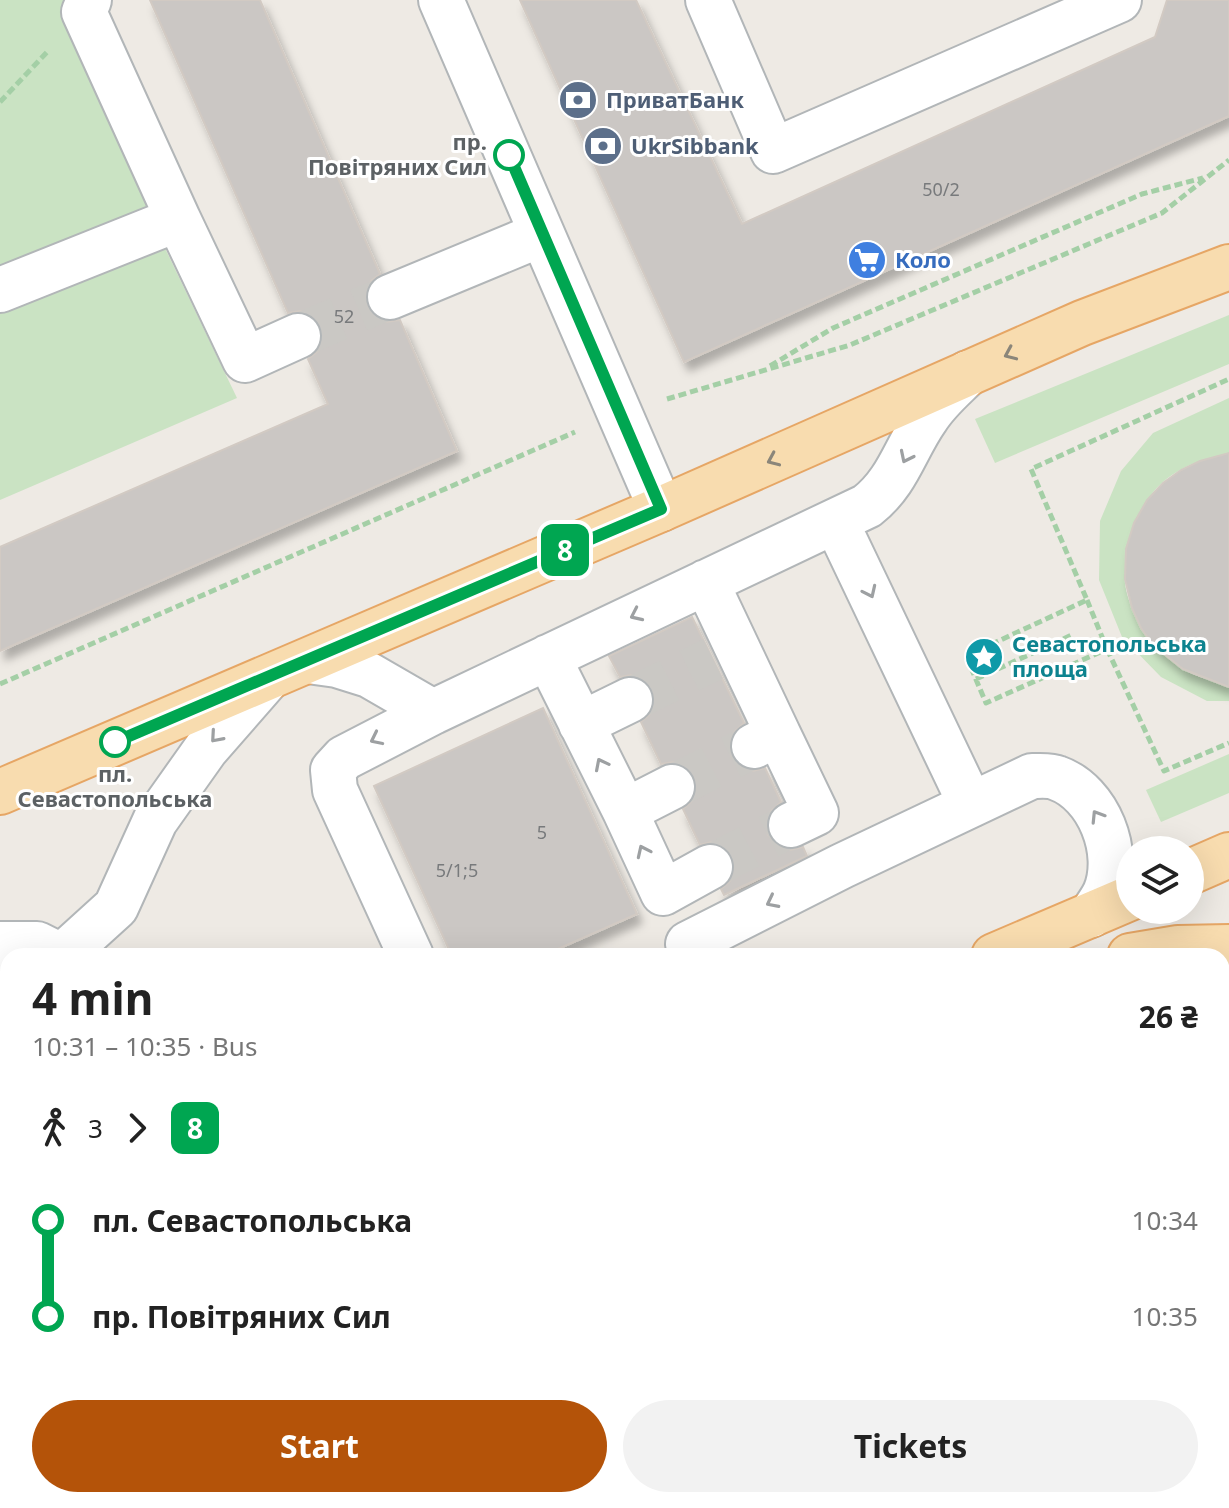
<!DOCTYPE html>
<html lang="en">
<head>
<meta charset="utf-8">
<style>
  :root { --surface:#fff; --page:#f2f2f2; --text:#222; --muted:#767676; --accent:#b45309 }
  body { margin:0; font-family:"Noto Sans",sans-serif; background:var(--page); color:var(--text); height:100vh; display:flex; flex-direction:column; font-size:30px; white-space:nowrap }
  * { box-sizing:border-box; margin:0 }
  p { font-size:26px; color:var(--muted) }
  .icon { flex:none; width:44px; height:44px; fill:none; stroke:currentColor; stroke-width:2; stroke-linecap:round; stroke-linejoin:round }
  .map { position:relative; flex:1; overflow:hidden }
  .sheet { position:absolute; left:0px; top:948px; width:1230px; height:560px; display:flex; flex-direction:column; background:var(--surface); border-radius:24px 24px 0 0; box-shadow:0 8px 32px #0002 }
  .sheet>* { flex:none }
  .badge { padding:0 16px; border-radius:12px; font-size:28px; line-height:52px }
  .fabs { position:absolute; left:1116px; top:836px; display:grid; gap:16px }
  .fabs a { display:grid; place-items:center; width:88px; height:88px; border-radius:50%; background:var(--surface); box-shadow:0 8px 32px #0002; font-size:40px }
  .map>.badge { position:absolute; translate:-50% -50%; box-shadow:0 0 0 4px #fff }
  .legs { display:flex; align-items:center; gap:12px; height:88px; padding:0 32px; font-size:26px }
  .legs p { margin-inline-start:auto }
  .overview { display:flex; align-items:center; justify-content:space-between; height:136px; padding:0 32px }
  h1 { font-size:44px; font-weight:700; line-height:60px }
  .cta { display:flex; gap:16px; margin-top:auto; padding:16px 32px }
  .cta a { flex:1; height:92px; border-radius:48px; background:var(--accent); color:#fff; font-size:32px; font-weight:700; line-height:92px; text-align:center }
  .cta a+a { background:var(--page); color:var(--text) }
  ul { padding:0 32px; list-style:none }
  li { display:flex; align-items:center; gap:28px; height:96px; font-size:30px }
  li i { display:grid; place-items:center; width:12px; height:100%; margin:0 10px; background:currentColor }
  li i::after { content:''; width:20px; height:20px; margin:-10px; border:6px solid; border-radius:50%; background:var(--surface) }
  li p { margin-inline-start:auto }
  li:first-child i { background:linear-gradient(#0000 50%,currentColor 0) }
  li:last-child i { background:linear-gradient(currentColor 50%,#0000 0) }
  .map>svg:first-child { display:block }
  .green { fill:#cae3c3 }
  .building { fill:#cbc7c4; stroke:#d2cac3; stroke-width:2; filter:url(#shadow) }
  .lines { fill:none; stroke-linecap:round; stroke-linejoin:round }
  .minor-tunnel { stroke:#cac8c4; stroke-width:44; stroke-dasharray:44 22; stroke-linecap:butt }
  .minor-casing { stroke:#b2b6b8; stroke-width:48 }
  .major-casing { stroke:#e6a665; stroke-width:48 }
  .path { stroke:#a4cfa6; stroke-width:5; stroke-dasharray:8 4; stroke-linecap:butt }
  .minor { stroke:#fff; stroke-width:44 }
  .major { stroke:#f8dcaf; stroke-width:44 }
  .oneway { stroke:#8b867a }
  .oneway2 { stroke:#9da0a2 }
  .line-1-casing { stroke:#fff; stroke-width:18 }
  .line-1 { stroke:#00a651; stroke-width:12 }
  .stop-1-dot { fill:#fff; stroke:#00a651; stroke-width:4 }
  .labels { text-anchor:middle; stroke-width:6; stroke-linejoin:round; paint-order:stroke }
  .number-label { font-size:18px; fill:#787a7c }
  .service-label { font-size:22px; font-weight:bold; fill:#4e5e75; stroke:#fff; text-anchor:start }
  .stop-label { font-size:22px; font-weight:bold; fill:#5c6164; stroke:#fff; text-anchor:end }
  .shop-label { font-size:22px; font-weight:bold; fill:#366cbe; stroke:#fff; text-anchor:start }
  .culture-label { font-size:22px; font-weight:bold; fill:#0d838f; stroke:#fff; text-anchor:start }
</style>
</head>
<body>
<div class="map">
<svg width="1229" height="1508" viewBox="0 0 1229 1508">
  <defs>
    <filter id="shadow"><feDropShadow dx="5" dy="9" stdDeviation="4" flood-color="#0004"/></filter>
  </defs>
  <rect width="100%" height="100%" fill="#eeeae4"/>
  <path class="green" d="M 0,0 L 76,0 L 159,211 L 0,275 Z
    M 163,244 L 237,398 L 0,500 L 0,309 Z
    M 1229,315 L 1229,364 L 995,463 L 975,419 Z
    M 1229,398 L 1229,455 C 1201,456 1160,475 1147,502 C 1141,514 1139,530 1135,543 C 1132,554 1126,567 1125,579 C 1124,609 1158,652 1183,669 C 1195,677 1214,682 1229,683 L 1229,701 L 1207,701 L 1161,677 L 1122,637 L 1099,580 L 1100,521 L 1121,471 L 1153,433 Z
    M 1229,754 L 1229,793 L 1161,822 L 1146,790 Z
    M 8,1486 L 8,1500 L 159,1500 L 158,1508 L 0,1508 L 0,1487 Z"/>
  <path class="building" d="M 150,0 L 260,0 L 380,274 L 371,281 L 365,293 L 367,307 L 375,317 L 386,322 L 400,320 L 457,451 L 0,651 L 0,547 L 328,404 L 308,359 L 319,350 L 323,338 L 321,326 L 312,315 L 300,311 L 288,313 Z
    M 520,0 L 636,0 L 742,224 L 1155,37 L 1167,0 L 1229,0 L 1229,116 L 684,362 Z
    M 1229,453 L 1229,687 L 1183,669 L 1153,645 L 1141,628 L 1132,608 L 1125,579 L 1126,549 L 1134,523 L 1147,500 L 1163,483 L 1181,470 L 1200,461 Z
    M 692,617 L 744,723 L 733,733 L 729,745 L 731,756 L 741,767 L 753,771 L 765,768 L 781,802 L 770,812 L 766,824 L 768,835 L 778,846 L 790,850 L 803,847 L 807,856 L 724,895 L 721,889 L 731,880 L 735,868 L 732,856 L 722,845 L 711,842 L 700,845 L 683,809 L 693,800 L 697,788 L 695,776 L 685,766 L 674,762 L 661,764 L 641,722 L 651,713 L 655,701 L 653,690 L 643,679 L 631,675 L 620,677 L 609,656 Z
    M 543,708 L 637,914 L 542,956 L 452,956 L 374,786 Z"/>
  <g class="lines">
    <path class="minor-tunnel" d="M 298,336 L 390,297
      M 630,700 L 713,659
      M 672,787 L 754,746
      M 710,867 L 791,825"/>
    <g class="minor-casing">
      <path id="minor" d="M 89,0 L 84,12 L 178,219
        M 441,0 L 661,509
        M 708,0 L 773,151 L 1119,0
        M 0,290 L 178,219 L 245,360 L 298,336
        M 390,297 L 542,234
        M 836,522 L 971,805
        M 706,582 L 778,734 L 754,746
        M 548,657 L 625,811 L 672,787
        M 308,661 L 337,665 L 369,675 L 433,712
        M 581,724 L 630,700
        M 778,734 L 816,813 L 791,825
        M 625,811 L 663,893 L 710,867
        M 0,944 L 37,944 L 61,956
        M 688,944 L 842,866 L 1032,776 C 1040,776 1050,775 1057,778 C 1099,793 1122,853 1105,893 C 1101,901 1096,908 1091,915
        M 62,956 L 116,907 L 155,821 L 206,749 L 268,678
        M 411,956 L 335,790 L 333,770 L 344,758 L 433,712 L 867,506 C 898,482 905,449 926,419 C 937,401 953,388 968,373
        M 0,981 L 8,978
        M 0,1204 L 8,1200
        M 266,1508 L 268,1500"/>
    </g>
    <g class="major-casing">
      <path id="major" d="M 0,792 L 661,509 L 1082,323 L 1229,267
        M 1190,872 L 1229,855
        M 994,956 L 1130,898
        M 1130,956 L 1178,948 L 1229,947
        M 0,1383 L 8,1380"/>
    </g>
    <path class="path" d="M 0,102 L 49,50
      M 770,366 L 833,328 L 1142,194 L 1203,178
      M 667,399 L 850,345 L 1162,213 L 1229,160
      M 1087,600 L 1107,649 L 986,703 L 966,656 L 1087,600 L 1031,469 L 1229,379
      M 1107,649 L 1164,771 L 1229,743
      M 976,679 L 1074,634
      M 0,684 L 575,432
      M 0,1458 L 8,1456
      M 177,1508 L 178,1500
      M 320,1508 L 322,1500"/>
    <use href="#minor" class="minor"/>
    <use href="#major" class="major"/>
  </g>
  <defs><path id="oneway-chevron" d="M-2-3.5L2.5 0L-2 3.5" fill="none" stroke-width="1.6" stroke-linecap="round" stroke-linejoin="round" transform="scale(2)"/></defs>
  <g class="oneway">
    <use href="#oneway-chevron" transform="translate(1010 354) rotate(156)"/>
    <use href="#oneway-chevron" transform="translate(773 460) rotate(156)"/>
  </g>
  <g class="oneway2">
    <use href="#oneway-chevron" transform="translate(906 457) rotate(116)"/>
    <use href="#oneway-chevron" transform="translate(870 592) rotate(65)"/>
    <use href="#oneway-chevron" transform="translate(636 615) rotate(155)"/>
    <use href="#oneway-chevron" transform="translate(216 737) rotate(131)"/>
    <use href="#oneway-chevron" transform="translate(376 739) rotate(154)"/>
    <use href="#oneway-chevron" transform="translate(601 764) rotate(-117)"/>
    <use href="#oneway-chevron" transform="translate(1097 816) rotate(-122)"/>
    <use href="#oneway-chevron" transform="translate(643 851) rotate(-115)"/>
    <use href="#oneway-chevron" transform="translate(772 902) rotate(153)"/>
  </g>
  <g class="lines">
    <g class="line-1-casing">
      <path id="line-1" d="M 115,742 L 661,509 L 509,155"/>
    </g>
    <use href="#line-1" class="line-1"/>
  </g>
  <defs>
    <g id="bank-disc" transform="scale(2)"><circle r="9.5" fill="#5c6f8a" stroke="#fff"/><path d="M-6-4H6V4H-6ZM0-2.3a2.3 2.3 0 1 0 0 4.6a2.3 2.3 0 1 0 0-4.6Z" fill="#fff"/></g>
    <g id="supermarket-disc" transform="scale(2)"><circle r="9.5" fill="#3f7fe0" stroke="#fff"/><path d="M-6-5.5h2.5l.6 2H6L4.5 2H-2.5L-4.4-4H-6ZM-1.5 3.2a1.3 1.3 0 1 0 .1 0ZM3 3.2a1.3 1.3 0 1 0 .1 0Z" fill="#fff"/></g>
    <g id="sight-disc" transform="scale(2)"><circle r="9.5" fill="#0f9aa8" stroke="#fff"/><path d="M0-6L1.8-2.2L6-1.7L2.9 1.2L3.7 5.4L0 3.3L-3.7 5.4L-2.9 1.2L-6-1.7L-1.8-2.2Z" fill="#fff"/></g>
  </defs>
  <g fill-rule="evenodd">
    <use href="#bank-disc" x="578" y="100"/>
    <use href="#bank-disc" x="603" y="146"/>
    <use href="#supermarket-disc" x="867" y="260"/>
    <use href="#sight-disc" x="984" y="657"/>
  </g>
  <g class="stop-1-dot">
    <circle cx="509" cy="155" r="14"/>
    <circle cx="115" cy="742" r="14"/>
  </g>
  <g class="labels">
    <g class="number-label">
      <text x="941" y="196">50/2</text>
      <text x="344" y="323">52</text>
      <text x="542" y="839">5</text>
      <text x="457" y="877">5/1;5</text>
    </g>
    <g class="service-label">
      <text x="606" y="108">ПриватБанк</text>
      <text x="631" y="154">UkrSibbank</text>
    </g>
    <g class="stop-label">
      <text x="487" y="150">пр.<tspan x="487" dy="25">Повітряних Сил</tspan></text>
      <text x="115" y="782" text-anchor="middle">пл.<tspan x="115" dy="25">Севастопольська</tspan></text>
    </g>
    <g class="shop-label">
      <text x="895" y="268">Коло</text>
    </g>
    <g class="culture-label">
      <text x="1012" y="652">Севастопольська<tspan x="1012" dy="25">площа</tspan></text>
    </g>
  </g>
</svg>
<div class="fabs">
<a><svg class="icon" aria-label="layers" viewBox="0 0 24 24"><path d="M12 4l9 5-9 5-9-5zM3 14l9 5 9-5"/></svg></a>
</div>
<b class="badge" style="left:565px;top:550px;background:#00a651;color:#fff">8</b>
<section class="sheet">
<div class="overview"><div><h1>4 min</h1><p>10:31 – 10:35 · Bus</p></div><b>26 ₴</b></div>
<div class="legs"><svg class="icon" aria-label="walk" viewBox="0 0 24 24"><circle cx="13" cy="4" r="2"/><path d="M13 8l-2 6 4 7M11 14l-3 7M7 12l3-4h3l4 4"/></svg>3<svg class="icon" aria-label="forward" viewBox="0 0 24 24"><path d="M9 5l7 7-7 7"/></svg><b class="badge" style="background:#00a651;color:#fff">8</b></div>
<ul>
<li><i style="color:#00a651"></i><b>пл. Севастопольська</b><p>10:34</p></li>
<li><i style="color:#00a651"></i><b>пр. Повітряних Сил</b><p>10:35</p></li>
</ul>
<div class="cta"><a>Start</a><a>Tickets</a></div>
</section>
</div>
</body>
</html>
